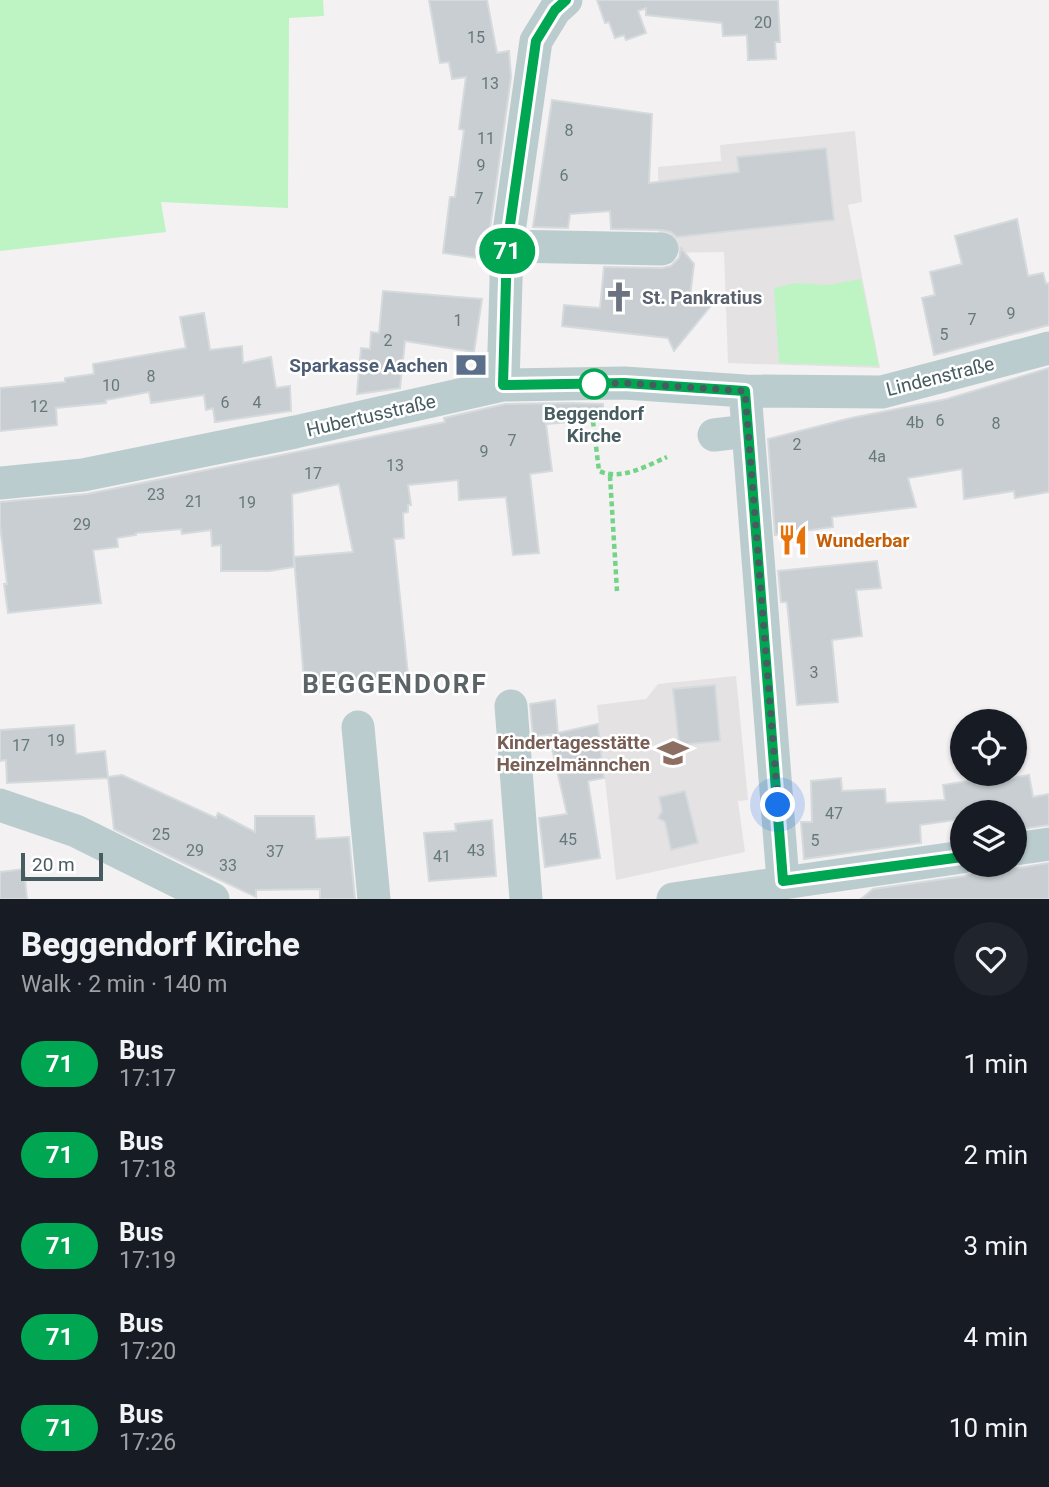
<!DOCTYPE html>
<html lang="en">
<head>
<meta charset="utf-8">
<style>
  :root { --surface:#171b24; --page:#20242c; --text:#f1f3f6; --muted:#9ea1a6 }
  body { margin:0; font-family:Roboto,sans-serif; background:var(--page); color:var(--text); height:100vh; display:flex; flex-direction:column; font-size:26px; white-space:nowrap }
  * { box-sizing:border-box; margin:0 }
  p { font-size:23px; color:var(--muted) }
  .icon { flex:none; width:38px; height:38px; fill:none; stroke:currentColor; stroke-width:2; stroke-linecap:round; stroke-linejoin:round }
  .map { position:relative; height:899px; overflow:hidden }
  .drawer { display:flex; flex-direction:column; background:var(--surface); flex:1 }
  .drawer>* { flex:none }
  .badge { padding:0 14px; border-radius:23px; font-size:24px; line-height:46px }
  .controls { position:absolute; left:950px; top:709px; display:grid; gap:14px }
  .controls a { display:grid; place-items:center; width:77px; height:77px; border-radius:50%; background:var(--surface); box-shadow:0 2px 5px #0004; font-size:35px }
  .scale { position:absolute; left:21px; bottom:18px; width:82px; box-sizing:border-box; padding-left:7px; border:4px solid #475c60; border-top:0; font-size:19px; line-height:24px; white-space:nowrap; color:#475c60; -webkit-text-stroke:5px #fff; paint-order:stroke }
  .you { position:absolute; width:35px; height:35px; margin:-18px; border:5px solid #fff; border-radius:50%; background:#1a73e8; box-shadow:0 0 0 10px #1a73e833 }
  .map>.badge { position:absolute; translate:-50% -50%; box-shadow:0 0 0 4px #fff }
  .round { display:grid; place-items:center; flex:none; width:74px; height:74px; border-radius:37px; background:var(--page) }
  .head { display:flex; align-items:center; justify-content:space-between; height:119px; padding:0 21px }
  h1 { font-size:33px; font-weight:800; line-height:52px }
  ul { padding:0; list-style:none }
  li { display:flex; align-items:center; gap:21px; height:91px; padding:0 21px }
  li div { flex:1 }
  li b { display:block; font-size:26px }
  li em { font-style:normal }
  li .badge { min-width:77px; font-weight:700; text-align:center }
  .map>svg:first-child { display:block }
  .education { fill:#e5e2e4 }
  .green { fill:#bef3c3 }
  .building { fill:#c8ced1; stroke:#d5dadd; stroke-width:2 }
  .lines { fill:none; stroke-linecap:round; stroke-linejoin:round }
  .path { stroke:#73d488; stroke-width:4.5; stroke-dasharray:5 3.5; stroke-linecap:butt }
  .minor { stroke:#bbcccf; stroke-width:33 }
  .line-casing { stroke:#fff; stroke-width:16 }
  .line { stroke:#00a651; stroke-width:10 }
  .walk { stroke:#475c60; stroke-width:7; stroke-dasharray:0 12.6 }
  .stop-dot { fill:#fff; stroke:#00a651; stroke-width:3.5 }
  .labels { text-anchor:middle; stroke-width:5; stroke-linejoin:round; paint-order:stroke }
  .number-label { font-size:16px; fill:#67787c }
  .worship-label { font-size:19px; font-weight:bold; fill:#5b616d; stroke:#fff; text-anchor:start }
  .service-label { font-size:19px; font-weight:bold; fill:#4e5e75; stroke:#fff; text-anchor:end }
  .street-label { font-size:19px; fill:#475c60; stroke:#fff }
  .stop-label { font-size:19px; font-weight:bold; fill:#475c60; stroke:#fff }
  .food-label { font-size:19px; font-weight:bold; fill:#c56008; stroke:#fff; text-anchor:start }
  .education-label { font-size:19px; font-weight:bold; fill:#785e54; stroke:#fff; text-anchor:end }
  .district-label { font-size:26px; font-weight:bold; letter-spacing:2px; fill:#5d6467; stroke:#fff }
</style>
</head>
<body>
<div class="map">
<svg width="1049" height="899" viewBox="0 0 1049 899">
  <rect width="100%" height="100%" fill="#f4f1f2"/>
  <path class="education" d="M 855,131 L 862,202 L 848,205 L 880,368 L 728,363 L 724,252 L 659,253 L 658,167 L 721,161 L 720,145 Z
    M 736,676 L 748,800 L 738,801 L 745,852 L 616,880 L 597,705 L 646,699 L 658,684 Z"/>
  <path class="green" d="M 0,0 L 323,0 L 324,16 L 289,18 L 288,208 L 161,202 L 166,232 L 0,251 Z
    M 861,279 L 879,366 L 779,363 L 774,288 L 796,283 L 828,285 Z"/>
  <path class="building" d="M 429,0 L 487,0 L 497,53 L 509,51 L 511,77 L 489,236 L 483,259 L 443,253 L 450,197 L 455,197 L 464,130 L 459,129 L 466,77 L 452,79 L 449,62 L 440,63 Z
    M 597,0 L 778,0 L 780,42 L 775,42 L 776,59 L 748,60 L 747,35 L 723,36 L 722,23 L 646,15 L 646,8 L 638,11 L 646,33 L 626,40 L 624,35 L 615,38 L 609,22 L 605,23 Z
    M 552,100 L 652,114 L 649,183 L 739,172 L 737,157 L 826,148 L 834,220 L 677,237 L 671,232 L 662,230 L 611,229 L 610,211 L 570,214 L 568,228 L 533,227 Z
    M 1017,219 L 1028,276 L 1043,273 L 1046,284 L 1049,283 L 1049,325 L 934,355 L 922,298 L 935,295 L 930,272 L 962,264 L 955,236 Z
    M 681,248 L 694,264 L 689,305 L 719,296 L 674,351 L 668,338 L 562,326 L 564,305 L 600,308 L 604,267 L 662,268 L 671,266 L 679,258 Z
    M 383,291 L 482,299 L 474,352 L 405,341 L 400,388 L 357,394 L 361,348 L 370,349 L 371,332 L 379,333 Z
    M 204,313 L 210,350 L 242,346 L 243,363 L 271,357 L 276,388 L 290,386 L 291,411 L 215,422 L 213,408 L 206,410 L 204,395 L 151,403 L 149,392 L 106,400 L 106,403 L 56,408 L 57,425 L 0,431 L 0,388 L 65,382 L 65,378 L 94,374 L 93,364 L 186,348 L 180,317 Z
    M 1049,368 L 1049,492 L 1015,498 L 1014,491 L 964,499 L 962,469 L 908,478 L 916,507 L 832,517 L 833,527 L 775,535 L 768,439 L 851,418 L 947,399 Z
    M 570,403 L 603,404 L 604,419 L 546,424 L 552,471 L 530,474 L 539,553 L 513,555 L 506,497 L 459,500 L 458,480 L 408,485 L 411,505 L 408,505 L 408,512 L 403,513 L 404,538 L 394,539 L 409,684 L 305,693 L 294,557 L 353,552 L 339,484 L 292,494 L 294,567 L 269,571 L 221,571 L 221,545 L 212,546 L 211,530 L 182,534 L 181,529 L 136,533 L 136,535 L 117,538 L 118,547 L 93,550 L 101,603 L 8,613 L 4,584 L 7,584 L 0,525 L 0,502 L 87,494 L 445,422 L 444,418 L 505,404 Z
    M 877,561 L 881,588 L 856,590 L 862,636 L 832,640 L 838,702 L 797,705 L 787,602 L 781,602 L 778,571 Z
    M 715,685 L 720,741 L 679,745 L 673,689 Z
    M 555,700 L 558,733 L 598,724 L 604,778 L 588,781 L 600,858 L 545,867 L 539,818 L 567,814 L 549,735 L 554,734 L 533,737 L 530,704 Z
    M 74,725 L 76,754 L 105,751 L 108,777 L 122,775 L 216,818 L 218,813 L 255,832 L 255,816 L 314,816 L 316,839 L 349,837 L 355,899 L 320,899 L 320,889 L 256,890 L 256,897 L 182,862 L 114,829 L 108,778 L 7,783 L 6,760 L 0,761 L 0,730 Z
    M 1029,775 L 1033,797 L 1049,794 L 1049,825 L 1015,830 L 1015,812 L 962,812 L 962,819 L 920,825 L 921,843 L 804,859 L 801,822 L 812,822 L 811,781 L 841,778 L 842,791 L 885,789 L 886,803 L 945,800 L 943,785 L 994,777 L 995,781 Z
    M 685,791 L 698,843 L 671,850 L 665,822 L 658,818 L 662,811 L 659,797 Z
    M 492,820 L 496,876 L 429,881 L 424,833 L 456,831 L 455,824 Z
    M 1049,863 L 1049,899 L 861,899 L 873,889 L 965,876 L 973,872 L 980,864 L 1005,864 L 1018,868 Z
    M 24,869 L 27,899 L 0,899 L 0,872 Z"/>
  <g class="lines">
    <path class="path" d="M 592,413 L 599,471 C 621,481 646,466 667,457
      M 610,476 L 617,591"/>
    <path class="minor" d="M 507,246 L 662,249
      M 503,385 L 507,246 L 536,41 L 555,10 L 566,0
      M 745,391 L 783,881
      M 714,435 L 748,431
      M 0,483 L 83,475 L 295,432 L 503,385 L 624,383 L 745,391 L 882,392 L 1049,348
      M 511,706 L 526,899
      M 358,727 L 374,899
      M 0,805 L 76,831 L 213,899
      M 1015,849 L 1049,844
      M 673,899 L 962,857"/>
  </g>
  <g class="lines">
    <g class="line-casing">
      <path id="line" d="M 566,0 L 555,10 L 536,41 L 507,246 L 503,385 L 624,383 L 745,391 L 783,881 L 962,857"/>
    </g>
    <use href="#line" class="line"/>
    <path class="walk" d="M 594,384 L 592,384 L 624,383 L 745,391 L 778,805"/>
  </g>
  <defs>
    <g id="church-bare" transform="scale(2.415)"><path d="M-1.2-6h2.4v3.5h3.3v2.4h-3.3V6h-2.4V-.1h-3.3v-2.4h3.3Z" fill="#6b7280" stroke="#fff" stroke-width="2.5" paint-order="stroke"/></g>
    <g id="bank-bare" transform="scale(2.415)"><path d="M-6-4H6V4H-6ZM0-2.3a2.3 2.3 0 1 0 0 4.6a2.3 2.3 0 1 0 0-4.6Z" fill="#5c6f8a" stroke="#fff" stroke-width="2.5" paint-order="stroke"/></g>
    <g id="restaurant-bare" transform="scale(2.415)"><path d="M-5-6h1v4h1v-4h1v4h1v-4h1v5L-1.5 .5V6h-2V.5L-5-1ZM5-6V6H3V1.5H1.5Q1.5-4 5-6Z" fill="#e8710a" stroke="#fff" stroke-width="2.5" paint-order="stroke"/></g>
    <g id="school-bare" transform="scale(2.415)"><path d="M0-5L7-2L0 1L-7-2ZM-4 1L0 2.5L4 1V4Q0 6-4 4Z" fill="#8d6e63" stroke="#fff" stroke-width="2.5" paint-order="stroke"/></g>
  </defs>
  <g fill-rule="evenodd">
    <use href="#church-bare" x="619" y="297"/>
    <use href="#bank-bare" x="471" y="365"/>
    <use href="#restaurant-bare" x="793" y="540"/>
    <use href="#school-bare" x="673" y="753"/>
  </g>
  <circle class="stop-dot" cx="594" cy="384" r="14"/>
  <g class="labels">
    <g class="number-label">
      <text x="763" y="28">20</text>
      <text x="476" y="43">15</text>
      <text x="490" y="89">13</text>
      <text x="569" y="136">8</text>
      <text x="486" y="144">11</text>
      <text x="481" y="171">9</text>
      <text x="564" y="181">6</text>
      <text x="479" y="204">7</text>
      <text x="1011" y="319">9</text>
      <text x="972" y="325">7</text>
      <text x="458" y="326">1</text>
      <text x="944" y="340">5</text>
      <text x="388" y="346">2</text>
      <text x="151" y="382">8</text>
      <text x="111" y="391">10</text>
      <text x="225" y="408">6</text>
      <text x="257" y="408">4</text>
      <text x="39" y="412">12</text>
      <text x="940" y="426">6</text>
      <text x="915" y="428">4b</text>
      <text x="996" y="429">8</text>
      <text x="512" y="446">7</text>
      <text x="797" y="450">2</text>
      <text x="484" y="457">9</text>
      <text x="877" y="462">4a</text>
      <text x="395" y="471">13</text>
      <text x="313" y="479">17</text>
      <text x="156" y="500">23</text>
      <text x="194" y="507">21</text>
      <text x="247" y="508">19</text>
      <text x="82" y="530">29</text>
      <text x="814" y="678">3</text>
      <text x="56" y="746">19</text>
      <text x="21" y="751">17</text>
      <text x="834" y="819">47</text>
      <text x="161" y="840">25</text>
      <text x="568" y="845">45</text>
      <text x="815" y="846">5</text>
      <text x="195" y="856">29</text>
      <text x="476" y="856">43</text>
      <text x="275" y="857">37</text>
      <text x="442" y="862">41</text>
      <text x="228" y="871">33</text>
    </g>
    <g class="worship-label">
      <text x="642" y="304">St. Pankratius</text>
    </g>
    <g class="service-label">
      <text x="448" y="372">Sparkasse Aachen</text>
    </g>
    <g class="street-label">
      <text transform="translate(940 376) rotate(-14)" y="7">Lindenstraße</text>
      <text transform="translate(371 415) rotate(-13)" y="7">Hubertusstraße</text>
    </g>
    <g class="stop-label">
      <text x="594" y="420">Beggendorf<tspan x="594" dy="22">Kirche</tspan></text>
    </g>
    <g class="food-label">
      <text x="816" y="547">Wunderbar</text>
    </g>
    <g class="education-label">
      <text x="650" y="749">Kindertagesstätte<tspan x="650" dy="22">Heinzelmännchen</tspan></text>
    </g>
    <g class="district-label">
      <text x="395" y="693">BEGGENDORF</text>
    </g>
  </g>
</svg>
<div class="controls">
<a><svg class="icon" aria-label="locate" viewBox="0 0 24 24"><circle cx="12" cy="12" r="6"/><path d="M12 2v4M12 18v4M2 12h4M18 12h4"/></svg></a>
<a><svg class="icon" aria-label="layers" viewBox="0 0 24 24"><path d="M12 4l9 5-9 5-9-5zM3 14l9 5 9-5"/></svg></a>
</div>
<div class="scale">20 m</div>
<div class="you" style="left:778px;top:805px"></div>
<b class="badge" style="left:507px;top:251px;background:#00a651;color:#fff">71</b>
</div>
<section class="drawer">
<div class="head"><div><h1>Beggendorf Kirche</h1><p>Walk · 2 min · 140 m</p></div><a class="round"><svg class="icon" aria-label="heart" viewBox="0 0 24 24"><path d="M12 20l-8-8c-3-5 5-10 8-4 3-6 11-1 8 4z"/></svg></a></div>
<ul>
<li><span class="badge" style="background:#00a651;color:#fff">71</span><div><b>Bus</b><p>17:17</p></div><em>1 min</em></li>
<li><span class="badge" style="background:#00a651;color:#fff">71</span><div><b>Bus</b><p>17:18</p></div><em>2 min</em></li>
<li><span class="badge" style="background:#00a651;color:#fff">71</span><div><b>Bus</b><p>17:19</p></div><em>3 min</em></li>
<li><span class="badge" style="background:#00a651;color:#fff">71</span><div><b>Bus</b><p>17:20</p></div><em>4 min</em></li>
<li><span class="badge" style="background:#00a651;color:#fff">71</span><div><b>Bus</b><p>17:26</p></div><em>10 min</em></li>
</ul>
</section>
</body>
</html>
